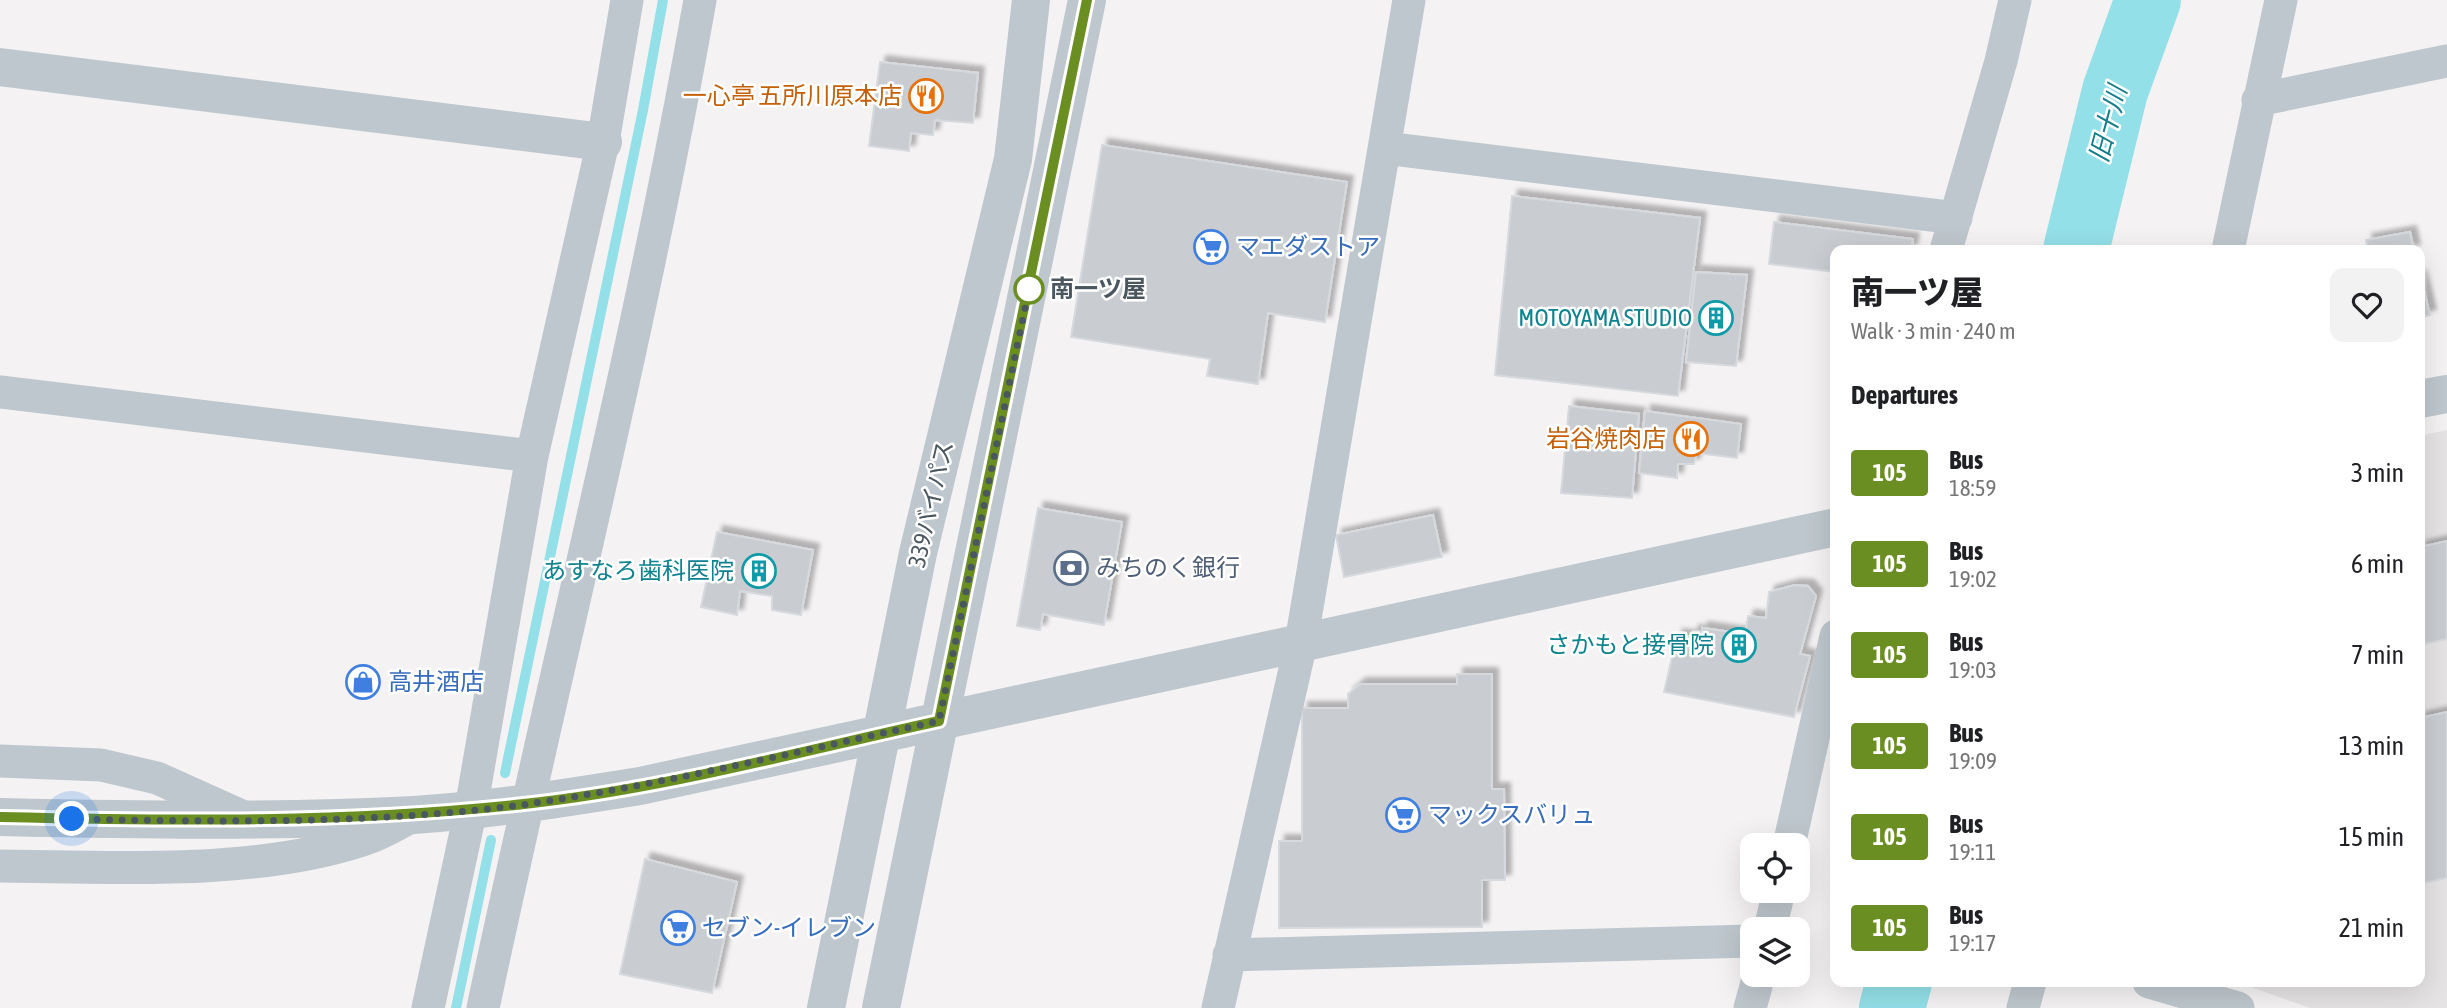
<!DOCTYPE html>
<html lang="en">
<head>
<meta charset="utf-8">
<style>
  :root { --surface:#fff; --page:#f2f2f2; --text:#202124; --muted:#757577 }
  body { margin:0; font-family:"Asap Condensed","Noto Sans JP",sans-serif; background:var(--page); color:var(--text); height:100vh; display:flex; flex-direction:column; font-size:26px; white-space:nowrap }
  * { box-sizing:border-box; margin:0 }
  p { font-size:23px; color:var(--muted) }
  .icon { flex:none; width:38px; height:38px; fill:none; stroke:currentColor; stroke-width:2; stroke-linecap:round; stroke-linejoin:round }
  .map { position:relative; flex:1; overflow:hidden }
  .panel { position:absolute; left:1830px; top:245px; width:595px; height:742px; display:flex; flex-direction:column; background:var(--surface); border-radius:14px; box-shadow:0 7px 28px #0002 }
  .panel>* { flex:none }
  .badge { padding:0 14px; border-radius:5px; font-size:24px; line-height:46px }
  .tools { position:absolute; left:1740px; top:833px; display:grid; gap:14px }
  .tools a { display:grid; place-items:center; width:70px; height:70px; border-radius:14px; background:var(--surface); box-shadow:0 7px 28px #0002; font-size:35px }
  .you { position:absolute; width:35px; height:35px; margin:-18px; border:5px solid #fff; border-radius:50%; background:#1a73e8; box-shadow:0 0 0 10px #1a73e833 }
  .map>.badge { position:absolute; translate:-50% -50%; box-shadow:0 0 0 4px #fff }
  h2 { padding:0 21px; font-size:26px; line-height:63px }
  .round { display:grid; place-items:center; flex:none; width:74px; height:74px; border-radius:14px; background:var(--page) }
  .headline { display:flex; align-items:center; justify-content:space-between; height:119px; padding:0 21px }
  h1 { font-size:33px; font-weight:800; line-height:52px }
  ul { padding:0; list-style:none }
  li { display:flex; align-items:center; gap:21px; height:91px; padding:0 21px }
  li div { flex:1 }
  li b { display:block; font-size:26px }
  li em { font-style:normal }
  li .badge { min-width:77px; font-weight:700; text-align:center }
  .map>svg:first-child { display:block }
  .education { fill:#e5e3e4 }
  .lines { fill:none; stroke-linecap:round; stroke-linejoin:round }
  .stream { stroke:#93e0e8; stroke-width:10 }
  .river { stroke:#93e0e8; stroke-width:66 }
  .building { fill:#c9cdd1; stroke:#d6d9dd; stroke-width:2; filter:url(#shadow) }
  .minor { stroke:#bec7cd; stroke-width:33 }
  .tertiary { stroke:#bec7cd; stroke-width:38 }
  .line-casing { stroke:#fff; stroke-width:16 }
  .line { stroke:#6b8e23; stroke-width:10 }
  .walk { stroke:#4a575f; stroke-width:7; stroke-dasharray:0 12.6 }
  .stop-dot { fill:#fff; stroke:#6b8e23; stroke-width:3.5 }
  .labels { text-anchor:middle; stroke-width:5; stroke-linejoin:round; paint-order:stroke }
  .food-label { font-size:24px; fill:#c56008; stroke:#fff; text-anchor:end }
  .shop-label { font-size:24px; fill:#366cbe; stroke:#fff; text-anchor:start }
  .stop-label { font-size:24px; font-weight:bold; fill:#4a575f; stroke:#fff; text-anchor:start }
  .culture-label { font-size:24px; fill:#0d838f; stroke:#fff; text-anchor:end }
  .street-label { font-size:24px; fill:#4a575f; stroke:#fff }
  .service-label { font-size:24px; fill:#4e5e75; stroke:#fff; text-anchor:start }
  .water-label { font-size:26px; font-style:italic; fill:#137e8a; stroke:#fff }
</style>
</head>
<body>
<div class="map">
<svg width="2447" height="1008" viewBox="0 0 2447 1008">
  <defs>
    <filter id="shadow"><feDropShadow dx="6" dy="-6" stdDeviation="2" flood-color="#0004"/></filter>
  </defs>
  <rect width="100%" height="100%" fill="#f4f2f2"/>
  <path class="education" d="M 2447,430 L 2447,1008 L 2310,1008 L 2237,982 L 2420,982 L 2420,436 Z"/>
  <g class="lines">
    <path class="stream" d="M 505,773 L 643,110 L 663,0
      M 456,1008 L 491,840"/>
    <path class="river" d="M 2076,250 L 2115,91 L 2148,0
      M 1892,1008 L 1899,982"/>
  </g>
  <path class="building" d="M 880,62 L 978,73 L 973,123 L 935,120 L 933,135 L 911,133 L 909,151 L 869,146 Z
    M 1102,145 L 1347,182 L 1325,322 L 1268,313 L 1258,384 L 1207,376 L 1210,359 L 1071,337 Z
    M 1512,196 L 1700,218 L 1678,396 L 1495,375 Z
    M 1774,222 L 1913,239 L 1911,250 L 1836,250 L 1836,272 L 1769,264 Z
    M 2410,232 L 2414,250 L 2368,250 L 2366,240 Z
    M 1696,272 L 1747,275 L 1736,366 L 1686,362 Z
    M 2420,275 L 2430,315 L 2420,318 Z
    M 1569,406 L 1639,414 L 1632,498 L 1561,493 Z
    M 1645,411 L 1741,424 L 1737,458 L 1696,453 L 1694,464 L 1678,464 L 1677,478 L 1639,473 Z
    M 1038,508 L 1122,522 L 1104,625 L 1043,614 L 1040,630 L 1017,626 Z
    M 1433,515 L 1442,557 L 1344,577 L 1336,535 Z
    M 717,532 L 813,550 L 801,615 L 772,610 L 772,596 L 740,591 L 737,615 L 701,607 Z
    M 2447,541 L 2447,639 L 2420,645 L 2420,547 Z
    M 1795,585 L 1808,586 L 1816,596 L 1800,654 L 1810,656 L 1794,717 L 1664,692 L 1677,635 L 1692,637 L 1693,631 L 1702,632 L 1702,628 L 1739,633 L 1746,630 L 1748,616 L 1766,618 L 1769,592 Z
    M 1457,674 L 1492,674 L 1492,789 L 1504,789 L 1505,880 L 1482,880 L 1482,927 L 1279,928 L 1279,841 L 1302,841 L 1302,708 L 1348,708 L 1348,694 L 1360,684 L 1457,684 Z
    M 2447,712 L 2447,878 L 2420,884 L 2420,718 Z
    M 645,859 L 737,882 L 712,993 L 620,974 Z"/>
  <g class="lines">
    <path class="minor" d="M 2258,100 L 2447,61
      M 1385,148 L 1956,218
      M 1946,250 L 2001,61 L 2015,0
      M 2228,250 L 2281,0
      M 0,392 L 532,456
      M 0,761 L 101,765 L 157,778 L 246,818
      M 1789,845 L 1836,636
      M 0,866 C 115,867 255,876 365,839 C 382,834 398,823 413,816
      M 1770,929 L 1779,891
      M 1229,955 L 1752,941
      M 2149,982 L 2238,1008
      M 428,1008 L 471,809 L 532,456 L 603,142 L 627,0
      M 483,1008 C 554,672 640,339 700,0
      M 1218,1008 L 1301,643 L 1409,0
      M 1750,1008 L 1759,975
      M 2023,1008 L 2030,982"/>
    <path class="tertiary" d="M 0,67 L 603,142
      M 2420,399 L 2447,394
      M 0,817 C 138,820 276,822 414,815 C 490,810 565,798 640,786 L 1836,527
      M 826,1008 L 918,553 L 1013,159 L 1031,0
      M 881,1008 L 1087,0"/>
  </g>
  <g class="lines">
    <g class="line-casing">
      <path id="line" d="M 0,817 C 175,821 350,823 524,804 C 663,789 802,751 939,721 L 1087,0"/>
    </g>
    <use href="#line" class="line"/>
    <path class="walk" d="M 72,819 C 222,822 380,824 528,804 C 666,784 803,750 939,721 L 1029,289"/>
  </g>
  <defs>
    <g id="restaurant-ring" transform="scale(1.75)"><circle r="9.5" fill="#fff" stroke="#e8710a" stroke-width="1.5"/><path d="M-5-6h1v4h1v-4h1v4h1v-4h1v5L-1.5 .5V6h-2V.5L-5-1ZM5-6V6H3V1.5H1.5Q1.5-4 5-6Z" fill="#e8710a"/></g>
    <g id="supermarket-ring" transform="scale(1.75)"><circle r="9.5" fill="#fff" stroke="#3f7fe0" stroke-width="1.5"/><path d="M-6-5.5h2.5l.6 2H6L4.5 2H-2.5L-4.4-4H-6ZM-1.5 3.2a1.3 1.3 0 1 0 .1 0ZM3 3.2a1.3 1.3 0 1 0 .1 0Z" fill="#3f7fe0"/></g>
    <g id="building-ring" transform="scale(1.75)"><circle r="9.5" fill="#fff" stroke="#0f9aa8" stroke-width="1.5"/><path d="M-4-6H4V6H1V3H-1V6H-4ZM-2.5-4.3h1.7v1.8h-1.7ZM.8-4.3h1.7v1.8H.8ZM-2.5-1h1.7V.8h-1.7ZM.8-1h1.7V.8H.8Z" fill="#0f9aa8"/></g>
    <g id="bank-ring" transform="scale(1.75)"><circle r="9.5" fill="#fff" stroke="#5c6f8a" stroke-width="1.5"/><path d="M-6-4H6V4H-6ZM0-2.3a2.3 2.3 0 1 0 0 4.6a2.3 2.3 0 1 0 0-4.6Z" fill="#5c6f8a"/></g>
    <g id="shop-ring" transform="scale(1.75)"><circle r="9.5" fill="#fff" stroke="#3f7fe0" stroke-width="1.5"/><path d="M-5-2.5h2.3a2.7 3.5 0 0 1 5.4 0H5L5.5 6h-11ZM-1.5-2.5h3a1.5 2.3 0 0 0-3 0Z" fill="#3f7fe0"/></g>
  </defs>
  <g fill-rule="evenodd">
    <use href="#restaurant-ring" x="926" y="96"/>
    <use href="#supermarket-ring" x="1211" y="247"/>
    <use href="#building-ring" x="1716" y="318"/>
    <use href="#restaurant-ring" x="1691" y="439"/>
    <use href="#bank-ring" x="1071" y="568"/>
    <use href="#building-ring" x="759" y="571"/>
    <use href="#building-ring" x="1739" y="645"/>
    <use href="#shop-ring" x="363" y="682"/>
    <use href="#supermarket-ring" x="1403" y="815"/>
    <use href="#supermarket-ring" x="678" y="928"/>
  </g>
  <circle class="stop-dot" cx="1029" cy="289" r="14"/>
  <g class="labels">
    <g class="food-label">
      <text x="902" y="104">一心亭 五所川原本店</text>
      <text x="1666" y="447">岩谷焼肉店</text>
    </g>
    <g class="shop-label">
      <text x="1236" y="255">マエダストア</text>
      <text x="388" y="690">高井酒店</text>
      <text x="1428" y="823">マックスバリュ</text>
      <text x="702" y="936">セブン-イレブン</text>
    </g>
    <g class="stop-label">
      <text x="1050" y="297">南一ツ屋</text>
    </g>
    <g class="culture-label">
      <text x="1692" y="326">MOTOYAMA STUDIO</text>
      <text x="734" y="579">あすなろ歯科医院</text>
      <text x="1714" y="653">さかもと接骨院</text>
    </g>
    <g class="street-label">
      <text transform="translate(931 504) rotate(-77)" y="8">339バイパス</text>
    </g>
    <g class="service-label">
      <text x="1096" y="576">みちのく銀行</text>
    </g>
    <g class="water-label">
      <text transform="translate(2108 124) rotate(-75)" y="9">旧十川</text>
    </g>
  </g>
</svg>
<div class="tools">
<a><svg class="icon" aria-label="locate" viewBox="0 0 24 24"><circle cx="12" cy="12" r="6"/><path d="M12 2v4M12 18v4M2 12h4M18 12h4"/></svg></a>
<a><svg class="icon" aria-label="layers" viewBox="0 0 24 24"><path d="M12 4l9 5-9 5-9-5zM3 14l9 5 9-5"/></svg></a>
</div>
<div class="you" style="left:72px;top:819px"></div>
<section class="panel">
<div class="headline"><div><h1>南一ツ屋</h1><p>Walk · 3 min · 240 m</p></div><a class="round"><svg class="icon" aria-label="heart" viewBox="0 0 24 24"><path d="M12 20l-8-8c-3-5 5-10 8-4 3-6 11-1 8 4z"/></svg></a></div>
<h2>Departures</h2>
<ul>
<li><span class="badge" style="background:#6b8e23;color:#fff">105</span><div><b>Bus</b><p>18:59</p></div><em>3 min</em></li>
<li><span class="badge" style="background:#6b8e23;color:#fff">105</span><div><b>Bus</b><p>19:02</p></div><em>6 min</em></li>
<li><span class="badge" style="background:#6b8e23;color:#fff">105</span><div><b>Bus</b><p>19:03</p></div><em>7 min</em></li>
<li><span class="badge" style="background:#6b8e23;color:#fff">105</span><div><b>Bus</b><p>19:09</p></div><em>13 min</em></li>
<li><span class="badge" style="background:#6b8e23;color:#fff">105</span><div><b>Bus</b><p>19:11</p></div><em>15 min</em></li>
<li><span class="badge" style="background:#6b8e23;color:#fff">105</span><div><b>Bus</b><p>19:17</p></div><em>21 min</em></li>
</ul>
</section>
</div>
</body>
</html>
